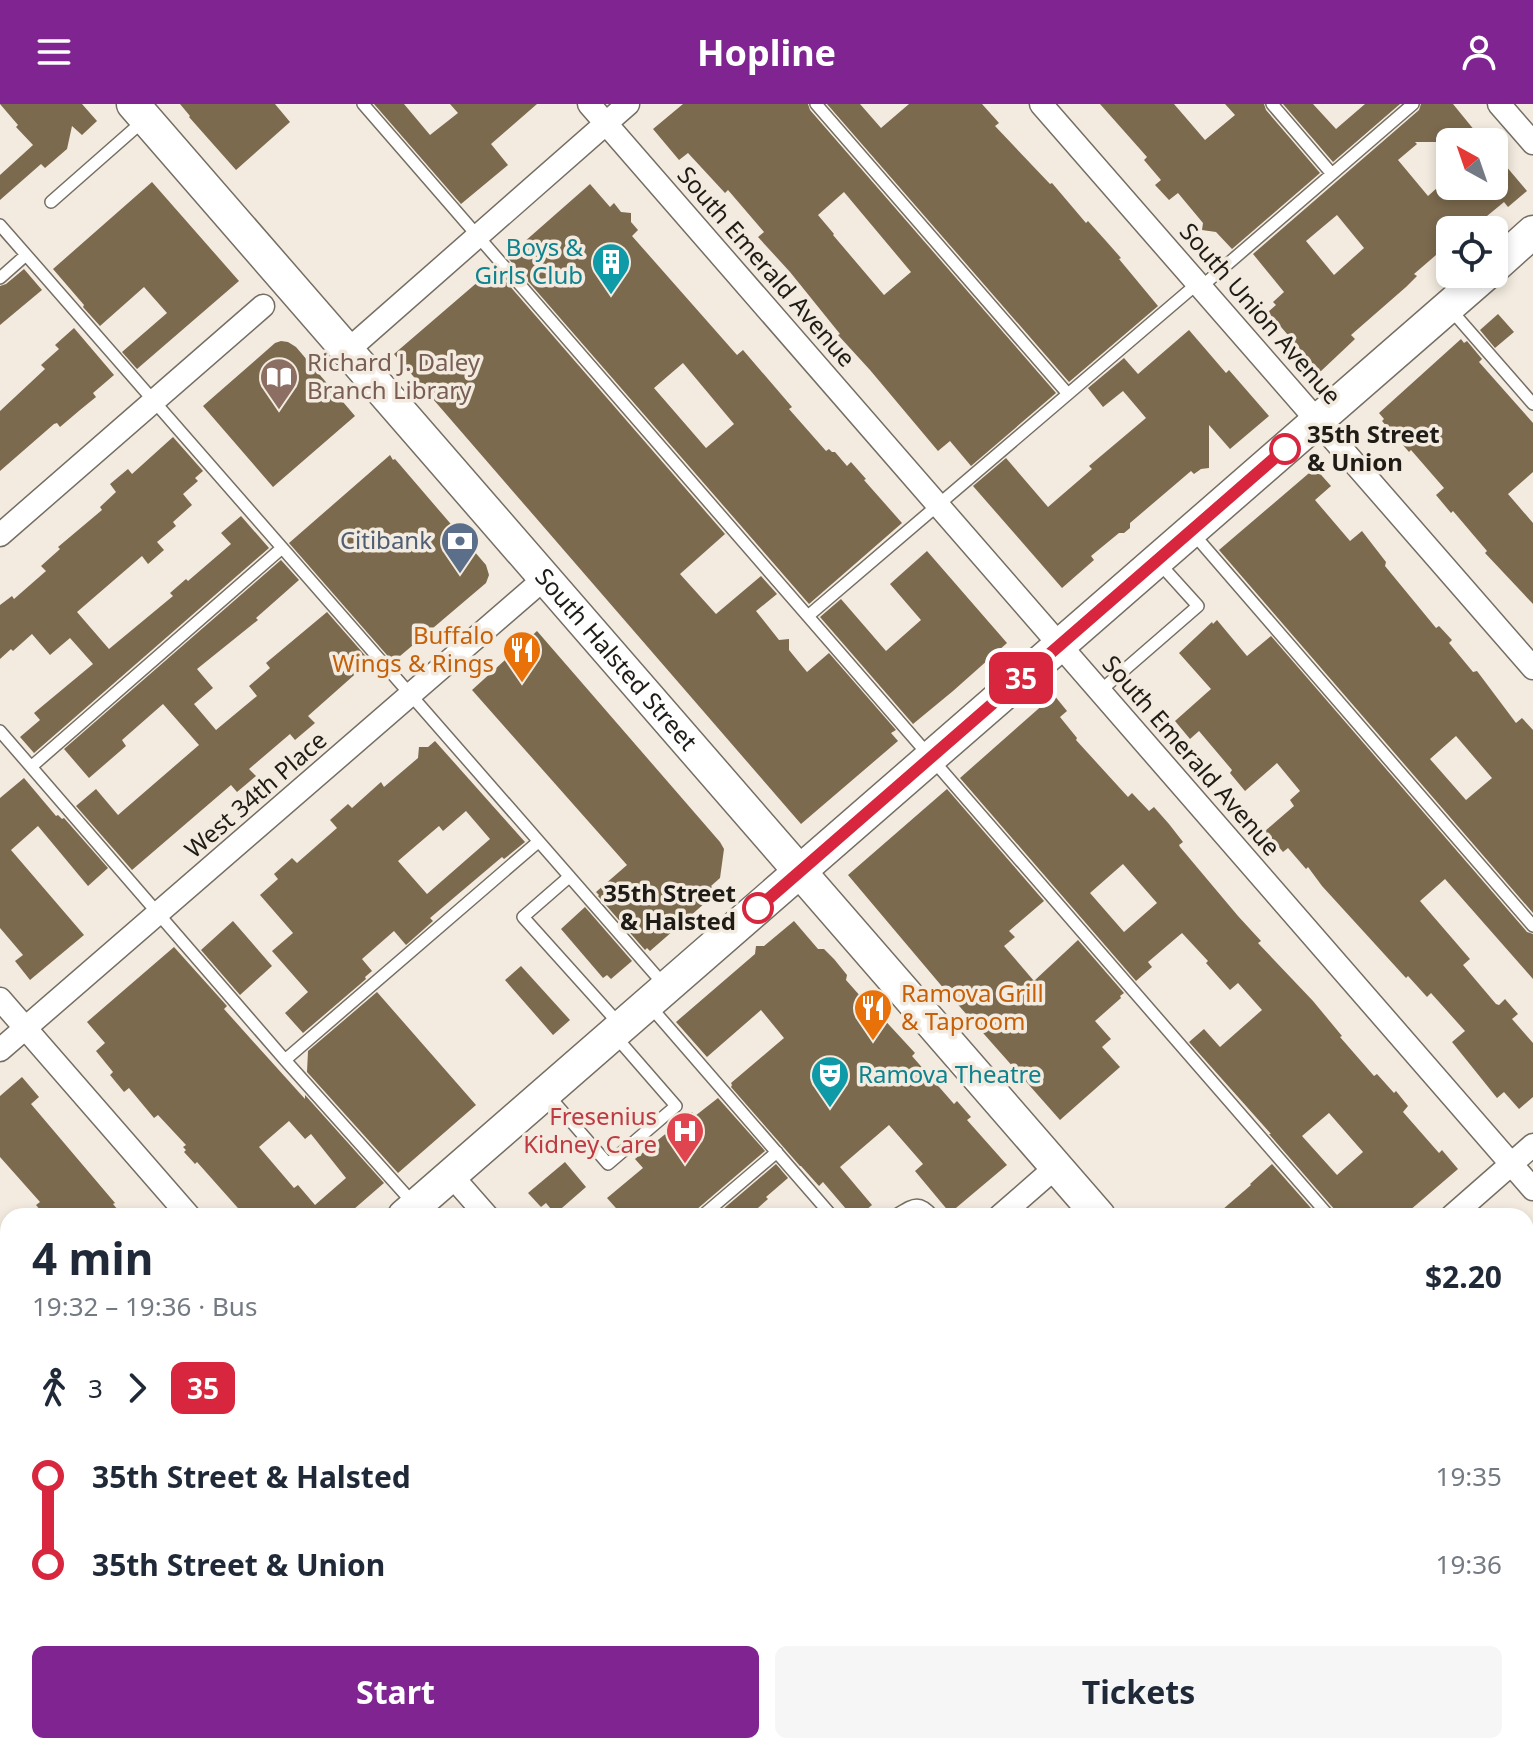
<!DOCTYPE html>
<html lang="en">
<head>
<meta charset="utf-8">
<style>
  :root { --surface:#fff; --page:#f6f6f7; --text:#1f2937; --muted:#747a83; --accent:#7f2491 }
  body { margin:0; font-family:"Noto Sans",sans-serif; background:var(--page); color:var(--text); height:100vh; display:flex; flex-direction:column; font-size:30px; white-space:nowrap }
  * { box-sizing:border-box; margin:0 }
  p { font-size:26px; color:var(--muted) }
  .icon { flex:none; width:44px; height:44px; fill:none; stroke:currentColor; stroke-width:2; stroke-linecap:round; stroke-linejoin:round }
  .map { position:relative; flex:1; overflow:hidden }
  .sheet { position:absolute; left:0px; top:1104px; width:1534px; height:546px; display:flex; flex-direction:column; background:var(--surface); border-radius:24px 24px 0 0; box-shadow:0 4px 12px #0003 }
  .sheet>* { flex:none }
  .badge { padding:0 16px; border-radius:12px; font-size:28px; line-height:52px }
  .needle { width:52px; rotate:320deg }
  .buttons { position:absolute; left:1436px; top:24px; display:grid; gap:16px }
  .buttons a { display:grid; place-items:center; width:72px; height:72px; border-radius:12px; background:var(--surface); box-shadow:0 4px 12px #0003; font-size:40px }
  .map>.badge { position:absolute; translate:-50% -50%; box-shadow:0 0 0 4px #fff }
  .legs { display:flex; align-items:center; gap:12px; height:88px; padding:0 32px; font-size:26px }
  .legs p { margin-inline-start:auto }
  .summary { display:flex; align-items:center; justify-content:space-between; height:136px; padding:0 32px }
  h1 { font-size:44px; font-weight:700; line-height:60px }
  .action { display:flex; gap:16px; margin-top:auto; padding:16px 32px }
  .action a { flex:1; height:92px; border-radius:12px; background:var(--accent); color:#fff; font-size:32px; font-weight:700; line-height:92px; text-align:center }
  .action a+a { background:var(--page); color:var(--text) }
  ul { padding:0 32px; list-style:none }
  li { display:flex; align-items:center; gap:28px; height:88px; font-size:30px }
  li i { display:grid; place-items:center; width:12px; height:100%; margin:0 10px; background:currentColor }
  li i::after { content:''; width:20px; height:20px; margin:-10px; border:6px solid; border-radius:50%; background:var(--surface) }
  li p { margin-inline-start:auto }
  li:first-child i { background:linear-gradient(#0000 50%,currentColor 0) }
  li:last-child i { background:linear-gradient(currentColor 50%,#0000 0) }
  header { display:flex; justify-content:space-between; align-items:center; height:104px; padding:0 32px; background:var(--accent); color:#fff; font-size:36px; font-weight:700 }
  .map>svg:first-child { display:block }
  .building { fill:#7b6a4e; fill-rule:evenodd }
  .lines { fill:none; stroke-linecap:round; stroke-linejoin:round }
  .lane-casing { stroke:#756e63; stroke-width:14 }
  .street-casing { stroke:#756e63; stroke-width:25 }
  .secondary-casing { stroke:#756e63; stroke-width:35 }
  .lane { stroke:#fff; stroke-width:11 }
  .street { stroke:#fff; stroke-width:22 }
  .secondary { stroke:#fff; stroke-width:32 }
  .line-1-casing { stroke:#fff; stroke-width:18 }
  .line-1 { stroke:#d7263d; stroke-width:12 }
  .stop-1-dot { fill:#fff; stroke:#d7263d; stroke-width:4 }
  .labels { text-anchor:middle; stroke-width:7; stroke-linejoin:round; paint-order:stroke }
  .culture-label { font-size:24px; fill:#0d838f; stroke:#f3ebdf; text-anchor:end }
  .street-label { font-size:24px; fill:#1f1c17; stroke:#f3ebdf }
  .education-label { font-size:24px; fill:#785e54; stroke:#f3ebdf; text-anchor:start }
  .stop-label { font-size:24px; font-weight:bold; fill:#1f1c17; stroke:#f3ebdf; text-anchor:start }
  .service-label { font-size:24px; fill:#4e5e75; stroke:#f3ebdf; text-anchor:end }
  .food-label { font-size:24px; fill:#c56008; stroke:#f3ebdf; text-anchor:end }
  .health-label { font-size:24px; fill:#be3a42; stroke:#f3ebdf; text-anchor:end }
</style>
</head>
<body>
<header><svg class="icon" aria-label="menu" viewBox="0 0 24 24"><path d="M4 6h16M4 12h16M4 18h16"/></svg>Hopline<svg class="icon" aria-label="person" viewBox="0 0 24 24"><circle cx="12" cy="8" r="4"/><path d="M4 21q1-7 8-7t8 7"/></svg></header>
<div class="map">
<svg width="1533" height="1649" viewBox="0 0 1533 1649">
  <rect width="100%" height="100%" fill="#f3ebdf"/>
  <path class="building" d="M 0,0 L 82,0 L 97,17 L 82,31 L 72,22 L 67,45 L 45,64 L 41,60 L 0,96 L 0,71 L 33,41 L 16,23 L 18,21 Z
    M 180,0 L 275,0 L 290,18 L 236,66 L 189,13 L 190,12 Z
    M 374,0 L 404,0 L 430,31 L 458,9 L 450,0 L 537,0 L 491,40 L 508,61 L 461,100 Z
    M 683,0 L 808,0 L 810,6 L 1056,289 L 971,362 L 950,337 L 938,347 L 870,266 L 838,231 L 840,230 L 790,168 L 758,133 L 764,128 L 728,86 L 725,89 L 688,49 L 679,56 L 653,25 ZM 844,88 L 911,168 L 884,191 L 833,131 L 834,130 L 818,111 Z
    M 827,0 L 860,0 L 881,24 L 909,0 L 982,0 L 999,19 L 995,22 L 1050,80 L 1052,79 L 1086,119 L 1088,117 L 1106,137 L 1121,154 L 1119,155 L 1158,202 L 1069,278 Z
    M 1100,0 L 1174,0 L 1205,36 L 1235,11 L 1225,0 L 1264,0 L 1266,6 L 1320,69 L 1232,145 L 1216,128 L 1202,126 L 1203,119 L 1178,89 L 1169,96 L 1155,81 L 1161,76 L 1144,56 L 1147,53 Z
    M 1283,0 L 1313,0 L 1336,25 L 1365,0 L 1400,0 L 1333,58 Z
    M 1421,0 L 1453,0 L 1484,38 L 1415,38 L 1417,40 L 1398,56 L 1428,92 L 1447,75 L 1450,82 L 1494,82 L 1494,48 L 1527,87 L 1508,103 L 1504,98 L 1470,126 L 1450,126 L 1450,139 L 1414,170 L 1417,172 L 1406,183 L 1351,231 L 1355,235 L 1320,268 L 1268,208 L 1276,201 L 1273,198 L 1284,188 L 1253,150 L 1419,6 ZM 1337,111 L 1364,144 L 1334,171 L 1306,137 Z
    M 152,78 L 239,177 L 137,265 L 122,248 L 167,209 L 144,183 L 100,222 L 83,203 L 84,201 L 53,165 Z
    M 590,80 L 610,103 L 614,99 L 621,108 L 631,109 L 631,118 L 638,126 L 632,132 L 737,251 L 743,246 L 792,303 L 789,305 L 826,347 L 829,345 L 832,348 L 835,348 L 847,362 L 851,358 L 866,375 L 864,376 L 902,419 L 809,500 L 507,153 ZM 683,259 L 734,320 L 706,344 L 654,284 Z
    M 494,164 L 725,430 L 680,470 L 716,510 L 761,472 L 777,490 L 756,507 L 779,536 L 789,535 L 789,546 L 807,568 L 829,549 L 896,626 L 891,629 L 898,637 L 801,720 L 394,250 Z
    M 24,165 L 42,186 L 0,221 L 0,182 L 6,180 Z
    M 1498,210 L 1514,228 L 1495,244 L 1480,226 Z
    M 74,224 L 114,271 L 93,289 L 96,293 L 80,306 L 60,323 L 57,319 L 54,320 L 0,367 L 0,307 L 45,265 L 41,261 L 59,245 L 55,241 Z
    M 1189,226 L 1226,269 L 1229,266 L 1269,312 L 1230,345 L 1209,321 L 1209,364 L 1201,365 L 1194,370 L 1191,367 L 1130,419 L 1130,424 L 1124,429 L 1119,429 L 1091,452 L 1094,456 L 1062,484 L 973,382 L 1006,354 L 1048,403 L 1092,365 L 1089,362 L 1146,314 L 1123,287 L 1103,303 L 1088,284 L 1124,254 L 1138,270 Z
    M 1461,235 L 1464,239 L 1467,237 L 1482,255 L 1479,258 L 1533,319 L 1533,368 L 1508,390 L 1533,419 L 1533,500 L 1485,449 L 1487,447 L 1453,407 L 1451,409 L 1436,391 L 1444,384 L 1411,346 L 1409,348 L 1382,317 L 1384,315 L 1379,309 Z
    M 281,237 L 288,238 L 296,243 L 355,312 L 273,383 L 203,302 L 275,239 Z
    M 173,333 L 203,367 L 195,374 L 198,377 L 183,390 L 192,401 L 173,418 L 176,422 L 157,438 L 164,446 L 148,460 L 142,452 L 77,508 L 109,545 L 173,492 L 170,489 L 186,475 L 188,477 L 231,440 L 221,429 L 241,412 L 269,444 L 34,649 L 20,633 L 40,616 L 34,609 L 93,560 L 70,534 L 50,551 L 32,530 L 13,547 L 11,545 L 0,555 L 0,501 L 12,492 L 14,495 L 46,467 L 41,462 L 60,445 L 58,443 L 102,406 L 100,403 L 116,388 L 110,380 L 128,365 L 132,370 Z
    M 390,351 L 393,356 L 395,355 L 486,461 L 489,471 L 486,479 L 393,558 L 289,439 Z
    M 1315,364 L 1331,382 L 1315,396 L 1350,437 L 1362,427 L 1386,458 L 1385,462 L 1436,524 L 1439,522 L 1452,536 L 1449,539 L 1473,568 L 1477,567 L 1516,619 L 1522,614 L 1533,626 L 1533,809 L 1219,446 ZM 1456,632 L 1492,674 L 1466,696 L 1430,655 Z
    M 927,447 L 1007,539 L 953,587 L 913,620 L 820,513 L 841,495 L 886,547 L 921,516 L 890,480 Z
    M 281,456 L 299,476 L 256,514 L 258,516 L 197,565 L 213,584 L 194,600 L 216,626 L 257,592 L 249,582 L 270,564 L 266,559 L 327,508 L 370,557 L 308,612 L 315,619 L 295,636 L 290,630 L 249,665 L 256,672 L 237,688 L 231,681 L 132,766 L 76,702 L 96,685 L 118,711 L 199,641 L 163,600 L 122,636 L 126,642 L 89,674 L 64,645 Z
    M 1217,516 L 1247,552 L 1271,532 L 1527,828 L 1533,830 L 1533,875 L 1445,775 L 1420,797 L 1470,855 L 1463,861 L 1496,900 L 1499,901 L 1505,895 L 1518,910 L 1512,915 L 1533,939 L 1533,993 L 1519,1005 L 1504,988 L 1497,994 L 1452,938 L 1465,927 L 1431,889 L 1427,893 L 1408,872 L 1406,874 L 1322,782 L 1308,763 L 1306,765 L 1288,744 L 1283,748 L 1265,727 L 1294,702 L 1290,696 L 1300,687 L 1277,659 L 1245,687 L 1230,669 L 1232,666 L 1199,627 L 1190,635 L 1175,617 L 1211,585 L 1179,549 L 1212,518 L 1213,520 Z
    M 537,527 L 720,738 L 724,745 L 720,774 L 711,782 L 712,783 L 708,787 L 713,792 L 650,847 L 647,844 L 645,846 L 598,792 L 599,791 L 596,788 L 627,761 L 472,586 Z
    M 1054,591 L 1067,607 L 1060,613 L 1077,634 L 1076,636 L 1128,693 L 1132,689 L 1149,707 L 1154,703 L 1169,720 L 1183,738 L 1179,741 L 1180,743 L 1238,812 L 1261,837 L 1258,839 L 1313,897 L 1342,932 L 1340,933 L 1374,972 L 1377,970 L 1394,989 L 1396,987 L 1408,1002 L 1403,1008 L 1439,1049 L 1442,1046 L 1458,1065 L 1409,1107 L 1408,1106 L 1400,1112 L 1337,1112 L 1335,1106 L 1269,1030 L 1271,1030 L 1189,938 L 1204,925 L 1220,943 L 1262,906 L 1238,879 L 1230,886 L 1206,859 L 1208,857 L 1182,829 L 1148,858 L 1152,863 L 1136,877 L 960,674 ZM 1123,760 L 1157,799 L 1124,828 L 1090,789 ZM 1329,1009 L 1363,1048 L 1337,1071 L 1302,1032 Z
    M 435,637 L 525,738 L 504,755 L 502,753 L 450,797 L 430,814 L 433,817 L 406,841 L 394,827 L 362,855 L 372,867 L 365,873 L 366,875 L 303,929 L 285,909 L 308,888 L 272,847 L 293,829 L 260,791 L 278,775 L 274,770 L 292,754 L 297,759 L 337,724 L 330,716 L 348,700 L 352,704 L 381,678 L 384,683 L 418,654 L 419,643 L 428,643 ZM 466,707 L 490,735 L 427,790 L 398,757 L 439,722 L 443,727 Z
    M 24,674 L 56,712 L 58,711 L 62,715 L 64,714 L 108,764 L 88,782 L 38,722 L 11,746 L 84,831 L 30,876 L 15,857 L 23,851 L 0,824 L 0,694 Z
    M 947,685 L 1044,797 L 1009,827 L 1015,833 L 1004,842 L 1034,877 L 1078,836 L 1124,889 L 1120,892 L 1121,894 L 1095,917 L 1111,935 L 1102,943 L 1120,963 L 1060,1016 L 945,886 L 848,771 Z
    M 585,803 L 632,857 L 611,875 L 607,871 L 603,874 L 561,825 Z
    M 233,817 L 272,862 L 240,891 L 201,846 Z
    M 794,817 L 818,845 L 824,845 L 834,855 L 847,871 L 846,876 L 877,911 L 879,910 L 915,949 L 912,952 L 954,1000 L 957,997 L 971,1013 L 967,1016 L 1007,1061 L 950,1109 L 915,1067 L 923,1060 L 889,1021 L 840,1063 L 872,1101 L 859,1112 L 852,1112 L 823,1078 L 819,1082 L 801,1062 L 800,1062 L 731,983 L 732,981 L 731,979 L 784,934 L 761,906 L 707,953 L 676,918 L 755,850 L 756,842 L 764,842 Z
    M 174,843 L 227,902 L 224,905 L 259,944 L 305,995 L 305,991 L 384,1079 L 346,1112 L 245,1112 L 197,1058 L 195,1060 L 184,1048 L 186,1046 L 183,1043 L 186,1041 L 158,1011 L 154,1014 L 129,984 L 124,988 L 110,971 L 113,968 L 96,947 L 105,939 L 87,918 ZM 289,1017 L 305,1035 L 311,1030 L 346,1074 L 315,1101 L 298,1081 L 294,1084 L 259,1043 Z
    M 521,862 L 570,916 L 553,931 L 505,876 Z
    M 377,888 L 476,1001 L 398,1069 L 307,968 L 308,947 Z
    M 22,973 L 39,993 L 31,1000 L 115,1099 L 113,1100 L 123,1112 L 45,1112 L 36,1101 L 40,1098 L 0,1053 L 0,992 Z
    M 718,994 L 765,1047 L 696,1106 L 694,1112 L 623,1112 L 607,1094 L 643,1064 L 635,1055 L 692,1008 L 695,1012 Z
    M 565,1058 L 586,1083 L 555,1110 L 546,1099 L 541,1103 L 528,1089 Z
    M 776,1060 L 788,1074 L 766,1093 L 768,1095 L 749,1112 L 715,1112 Z
    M 1272,1060 L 1318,1112 L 1215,1112 L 1251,1081 L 1250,1080 Z"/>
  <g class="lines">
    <g class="lane-casing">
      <path id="lane" d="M 363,0 L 1329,1112
        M 816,0 L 1068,290
        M 1272,0 L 1332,70
        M 51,98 L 142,18
        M 0,121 L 666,883
        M 0,174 L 26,151
        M 1201,183 L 1413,0
        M 1451,206 L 1533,300
        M 1191,427 L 1533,822
        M 808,512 L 1198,179
        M 1100,587 L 1198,502 L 1160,460
        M 0,627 L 285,956 L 413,1099
        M 31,663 L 282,444
        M 569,773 L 523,813 L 621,922
        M 649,901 L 832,1112
        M 285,956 L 538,738
        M 549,992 L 608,1060 L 676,1002 L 616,933
        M 702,1112 L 777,1048
        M 894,1112 C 912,1102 918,1094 933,1112
        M 0,1169 L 8,1179
        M 0,1205 L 8,1199
        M 1526,1338 L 1533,1347
        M 0,1581 L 8,1590
        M 0,1638 L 10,1649
        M 112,1642 L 118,1649
        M 81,1649 L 89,1642
        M 680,1649 L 688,1642
        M 1279,1649 L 1287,1642"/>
    </g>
    <g class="street-casing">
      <path id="street" d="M 589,0 L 1533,1085
        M 1041,0 L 1533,564
        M 1499,0 L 1533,39
        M 347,247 L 628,0
        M 0,431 L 263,202
        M 0,895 L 189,1112
        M 0,946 L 545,474
        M 451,1071 L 487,1112
        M 1000,1112 L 1056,1063
        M 1452,1112 L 1533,1041
        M 346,1642 L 352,1649
        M 947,1642 L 953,1649
        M 381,1649 L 389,1642
        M 976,1649 L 984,1642"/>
    </g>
    <g class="secondary-casing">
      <g id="secondary">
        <path id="s1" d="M 133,0 L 1099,1112"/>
        <path d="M 1494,163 L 1533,128"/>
        <path d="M 404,1112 L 1486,170"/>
        <path d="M 0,1463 L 8,1456"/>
        <path d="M 1526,1603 L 1533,1611"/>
      </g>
    </g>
    <use href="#lane" class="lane"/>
    <use href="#street" class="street"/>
    <use href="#secondary" class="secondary"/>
  </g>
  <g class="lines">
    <g class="line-1-casing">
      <path id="line-1" d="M 758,804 L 1285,345"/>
    </g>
    <use href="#line-1" class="line-1"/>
  </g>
  <defs>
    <g id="building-pin" transform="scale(2)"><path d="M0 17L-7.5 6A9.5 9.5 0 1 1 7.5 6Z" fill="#0f9aa8" stroke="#f3ebdf"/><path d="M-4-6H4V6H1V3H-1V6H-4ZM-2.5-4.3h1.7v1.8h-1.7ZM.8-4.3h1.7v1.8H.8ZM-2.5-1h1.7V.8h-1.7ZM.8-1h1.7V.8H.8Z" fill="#fff"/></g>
    <g id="library-pin" transform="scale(2)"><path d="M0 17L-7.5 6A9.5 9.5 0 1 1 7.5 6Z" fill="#8d6e63" stroke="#f3ebdf"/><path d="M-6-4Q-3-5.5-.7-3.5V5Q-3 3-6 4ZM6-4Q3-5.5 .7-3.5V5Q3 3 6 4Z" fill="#fff"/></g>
    <g id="bank-pin" transform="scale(2)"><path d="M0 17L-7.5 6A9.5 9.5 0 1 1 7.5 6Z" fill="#5c6f8a" stroke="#f3ebdf"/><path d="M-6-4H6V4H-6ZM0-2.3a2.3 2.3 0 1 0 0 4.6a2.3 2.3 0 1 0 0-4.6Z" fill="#fff"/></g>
    <g id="restaurant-pin" transform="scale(2)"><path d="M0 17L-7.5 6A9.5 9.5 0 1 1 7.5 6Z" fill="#e8710a" stroke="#f3ebdf"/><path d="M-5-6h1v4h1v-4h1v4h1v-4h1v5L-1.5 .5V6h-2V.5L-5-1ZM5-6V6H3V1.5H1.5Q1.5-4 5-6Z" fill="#fff"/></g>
    <g id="theatre-pin" transform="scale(2)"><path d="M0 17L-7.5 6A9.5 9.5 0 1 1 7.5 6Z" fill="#0f9aa8" stroke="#f3ebdf"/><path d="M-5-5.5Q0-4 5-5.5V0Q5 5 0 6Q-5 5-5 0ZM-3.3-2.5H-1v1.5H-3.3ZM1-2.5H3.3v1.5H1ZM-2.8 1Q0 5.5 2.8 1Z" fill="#fff"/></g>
    <g id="hospital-pin" transform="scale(2)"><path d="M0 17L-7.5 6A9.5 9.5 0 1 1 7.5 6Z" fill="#e0444e" stroke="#f3ebdf"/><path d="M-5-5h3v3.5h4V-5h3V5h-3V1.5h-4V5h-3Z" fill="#fff"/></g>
  </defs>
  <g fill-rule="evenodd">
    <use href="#building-pin" x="611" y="158"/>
    <use href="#library-pin" x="279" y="273"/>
    <use href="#bank-pin" x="460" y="437"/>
    <use href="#restaurant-pin" x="522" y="546"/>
    <use href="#restaurant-pin" x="873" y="904"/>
    <use href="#theatre-pin" x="830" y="971"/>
    <use href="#hospital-pin" x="685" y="1027"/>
  </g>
  <g class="stop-1-dot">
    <circle cx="1285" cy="345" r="14"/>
    <circle cx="758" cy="804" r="14"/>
  </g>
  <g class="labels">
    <g class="culture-label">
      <text x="583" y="152">Boys &amp;<tspan x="583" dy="28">Girls Club</tspan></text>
      <text x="858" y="979" text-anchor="start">Ramova Theatre</text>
    </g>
    <g class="street-label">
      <text transform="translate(766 163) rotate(49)" y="8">South Emerald Avenue</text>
      <text transform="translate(1260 210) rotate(49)" y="8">South Union Avenue</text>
      <text dy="8" stroke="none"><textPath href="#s1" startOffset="736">South Halsted Street</textPath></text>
      <text transform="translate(1191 652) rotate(49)" y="8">South Emerald Avenue</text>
      <text transform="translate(256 691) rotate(-41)" y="8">West 34th Place</text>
    </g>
    <g class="education-label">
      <text x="307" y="267">Richard J. Daley<tspan x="307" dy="28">Branch Library</tspan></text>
    </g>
    <g class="stop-label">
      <text x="1307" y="339">35th Street<tspan x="1307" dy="28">&amp; Union</tspan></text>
      <text x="736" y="798" text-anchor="end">35th Street<tspan x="736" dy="28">&amp; Halsted</tspan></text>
    </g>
    <g class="service-label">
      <text x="432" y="445">Citibank</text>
    </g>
    <g class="food-label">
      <text x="494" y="540">Buffalo<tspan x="494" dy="28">Wings &amp; Rings</tspan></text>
      <text x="901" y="898" text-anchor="start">Ramova Grill<tspan x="901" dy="28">&amp; Taproom</tspan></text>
    </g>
    <g class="health-label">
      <text x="657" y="1021">Fresenius<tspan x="657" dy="28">Kidney Care</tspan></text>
    </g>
  </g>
</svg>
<div class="buttons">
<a><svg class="needle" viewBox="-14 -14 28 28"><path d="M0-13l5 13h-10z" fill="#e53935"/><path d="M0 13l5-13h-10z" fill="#747a83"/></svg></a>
<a><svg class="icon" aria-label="locate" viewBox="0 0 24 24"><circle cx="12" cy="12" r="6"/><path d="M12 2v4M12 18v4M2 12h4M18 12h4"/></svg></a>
</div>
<b class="badge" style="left:1021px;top:574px;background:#d7263d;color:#fff">35</b>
<section class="sheet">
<div class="summary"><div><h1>4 min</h1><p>19:32 – 19:36 · Bus</p></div><b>$2.20</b></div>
<div class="legs"><svg class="icon" aria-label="walk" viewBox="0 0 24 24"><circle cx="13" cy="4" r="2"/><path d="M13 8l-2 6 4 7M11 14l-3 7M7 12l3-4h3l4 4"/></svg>3<svg class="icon" aria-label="forward" viewBox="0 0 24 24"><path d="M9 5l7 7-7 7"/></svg><b class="badge" style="background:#d7263d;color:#fff">35</b></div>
<ul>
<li><i style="color:#d7263d"></i><b>35th Street &amp; Halsted</b><p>19:35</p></li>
<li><i style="color:#d7263d"></i><b>35th Street &amp; Union</b><p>19:36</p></li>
</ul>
<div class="action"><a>Start</a><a>Tickets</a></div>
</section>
</div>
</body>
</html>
